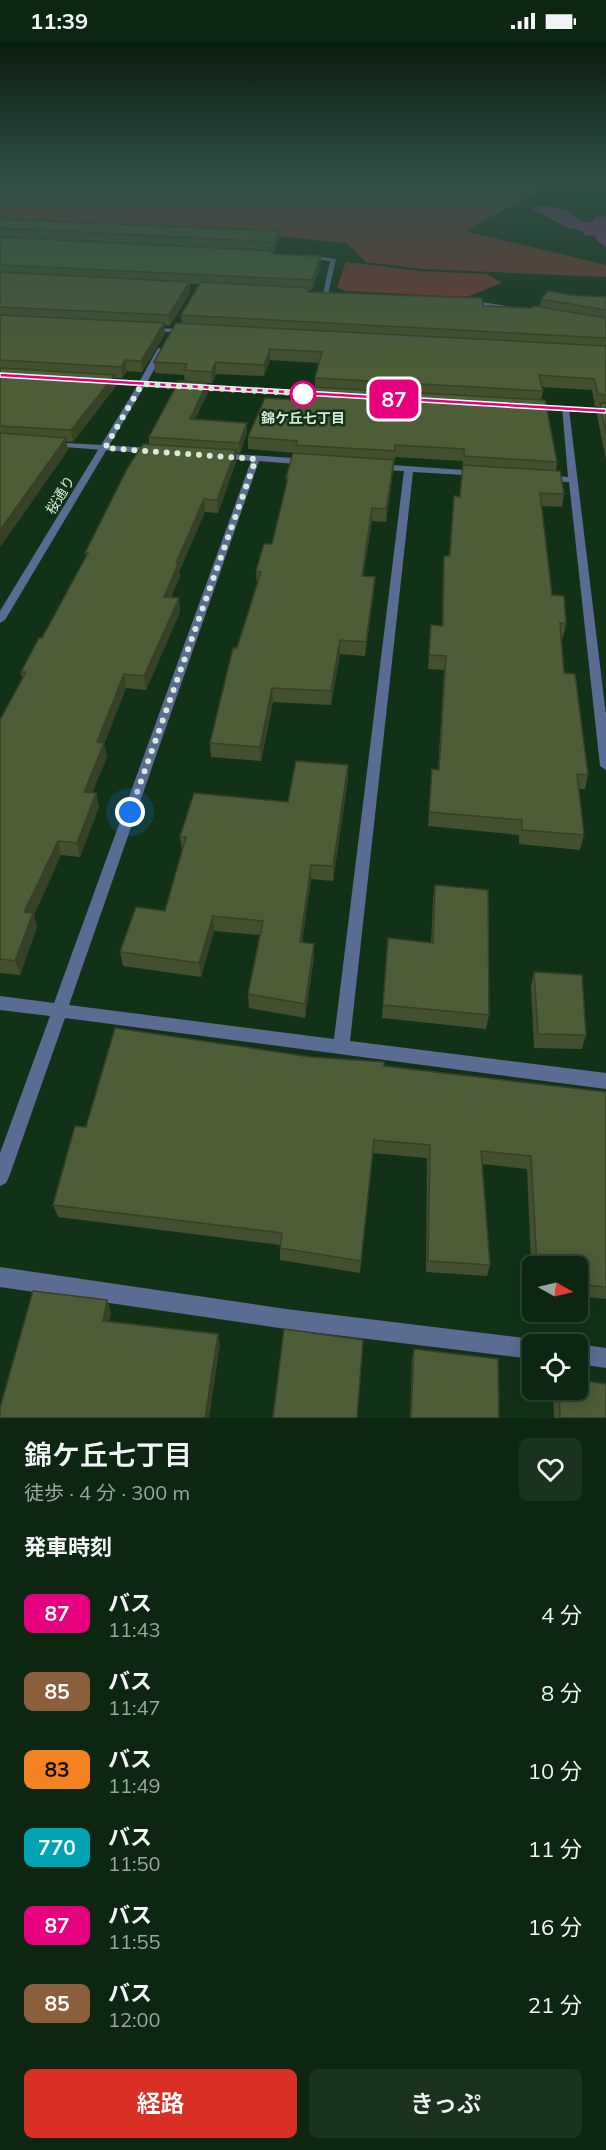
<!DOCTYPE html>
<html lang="ja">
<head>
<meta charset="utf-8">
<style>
  :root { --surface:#0d2611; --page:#1b321f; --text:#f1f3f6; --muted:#9aa59f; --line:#2d4331; --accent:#d93025 }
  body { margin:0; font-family:Mulish,"Noto Sans JP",sans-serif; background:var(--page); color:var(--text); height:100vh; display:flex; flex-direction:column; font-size:22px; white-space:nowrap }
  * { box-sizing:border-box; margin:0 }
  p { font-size:20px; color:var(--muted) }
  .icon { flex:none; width:33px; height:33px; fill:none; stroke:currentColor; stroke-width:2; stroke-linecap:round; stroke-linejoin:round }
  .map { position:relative; height:1376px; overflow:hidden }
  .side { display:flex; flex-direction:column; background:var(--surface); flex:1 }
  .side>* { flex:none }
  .badge { padding:0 12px; border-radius:9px; font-size:21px; line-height:39px }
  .needle { width:39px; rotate:98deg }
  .controls { position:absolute; left:522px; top:1214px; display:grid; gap:12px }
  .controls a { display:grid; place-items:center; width:66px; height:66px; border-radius:9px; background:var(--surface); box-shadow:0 3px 15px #0003,0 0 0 2px var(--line); font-size:30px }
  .you { position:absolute; width:30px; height:30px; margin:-15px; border:4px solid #fff; border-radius:50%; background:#1a73e8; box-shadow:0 0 0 9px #1a73e833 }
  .map>.badge { position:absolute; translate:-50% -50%; box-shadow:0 0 0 3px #fff }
  h2 { padding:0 24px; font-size:22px; line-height:54px }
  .round { display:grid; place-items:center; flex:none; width:63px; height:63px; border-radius:9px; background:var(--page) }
  .head { display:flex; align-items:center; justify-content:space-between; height:102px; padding:0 24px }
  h1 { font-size:28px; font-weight:600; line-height:45px }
  .button { display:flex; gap:12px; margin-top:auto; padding:12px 24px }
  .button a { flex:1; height:69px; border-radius:9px; background:var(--accent); color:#fff; font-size:24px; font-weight:600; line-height:69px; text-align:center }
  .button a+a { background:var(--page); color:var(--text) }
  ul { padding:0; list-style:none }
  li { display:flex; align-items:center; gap:18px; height:78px; padding:0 24px }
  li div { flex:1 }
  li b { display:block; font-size:22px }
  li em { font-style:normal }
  li .badge { min-width:66px; font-weight:700; text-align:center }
  .status { display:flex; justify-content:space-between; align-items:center; height:42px; padding:0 30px; background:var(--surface); direction:ltr }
  .status svg { height:16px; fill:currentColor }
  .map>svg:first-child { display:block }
  .green { fill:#763730 }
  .water { fill:#833783 }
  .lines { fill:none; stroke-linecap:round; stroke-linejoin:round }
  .minor { fill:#5c6b92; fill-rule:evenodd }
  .tertiary { fill:#5c6b92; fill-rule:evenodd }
  .wall { fill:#42502f }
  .shaded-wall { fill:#364126 }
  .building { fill:#4d5d37; stroke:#364126; stroke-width:1.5 }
  .line { fill:#e6007e; stroke:#fff; stroke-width:1.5 }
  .walk { stroke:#d7ead8; stroke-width:6; stroke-dasharray:0 10.8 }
  .stop-dot { fill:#fff; stroke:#e6007e; stroke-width:3 }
  .labels { text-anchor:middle; stroke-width:5; stroke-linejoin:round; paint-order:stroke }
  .far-stop-label { font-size:14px; font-weight:bold; fill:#d7ead8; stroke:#113217 }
  .far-street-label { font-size:14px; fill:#d7ead8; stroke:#113217 }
</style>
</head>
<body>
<div class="status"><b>11:39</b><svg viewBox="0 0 49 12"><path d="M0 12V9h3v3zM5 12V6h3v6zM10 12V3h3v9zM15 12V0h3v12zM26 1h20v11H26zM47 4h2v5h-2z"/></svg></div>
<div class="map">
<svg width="606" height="1376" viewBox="0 0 606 1376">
  <rect width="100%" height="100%" fill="#113217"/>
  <path class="green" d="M 0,139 L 555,139 L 466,189 L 606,223 L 606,235 L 422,227 L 366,220 L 346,201 L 274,194 L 0,185 Z
    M 346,220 L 422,229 L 487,232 L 502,241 C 487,245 478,253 463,255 L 345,249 L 337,245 Z"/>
  <path class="water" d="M 542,164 L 565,167 L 584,180 L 592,180 L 596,175 L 606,174 L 606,205 L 598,200 L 595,194 L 584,193 L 583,189 L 569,186 L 532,167 Z"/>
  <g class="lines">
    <path class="minor" d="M 307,213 L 336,217 L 328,253 L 323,252 L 330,219 L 305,216 Z
      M 469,258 L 519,266 L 522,268 L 519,270 L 467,261 L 466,260 Z
      M 147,286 L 188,287 L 191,289 L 188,291 L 149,289 L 146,287 Z
      M 158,306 L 165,308 L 145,344 L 139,344 L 138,342 Z
      M 562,365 L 569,367 L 606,673 L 606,728 L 600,724 L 569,440 L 546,439 L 542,436 L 546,433 L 568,435 Z
      M 49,400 L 154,406 L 158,409 L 154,412 L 52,404 L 49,404 Z
      M 220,411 L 307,417 L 311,420 L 307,423 L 259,419 L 69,963 L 334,997 L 404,429 L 378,428 L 374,425 L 378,422 L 478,429 L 482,432 L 481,434 L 413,430 L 350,999 L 606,1031 L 606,1047 L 65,976 L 9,1135 L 6,1141 L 0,1144 L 0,1111 L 50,974 L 0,968 L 0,954 L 54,961 L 251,419 L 217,416 L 217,412 Z
      M 0,1225 L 286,1267 L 532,1297 L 540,1302 L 532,1302 L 532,1317 L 286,1287 L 0,1245 Z
      M 578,1302 L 606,1306 L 606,1326 L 578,1322 Z"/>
    <path class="tertiary" d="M 98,338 L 326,351 L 330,353 L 326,355 L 144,345 L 5,578 L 0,581 L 0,569 L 137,344 L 101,342 L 98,342 Z
      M 529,363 L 606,367 L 606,371 L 532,367 L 528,365 Z"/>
  </g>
  <path class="wall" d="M 0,177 L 279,198 L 274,210 L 274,212 L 321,224 L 312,248 L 309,248 L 309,250 L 483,264 L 531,266 L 540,265 L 541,257 L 570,253 L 606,255 L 606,418 L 597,373 L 599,365 L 595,364 L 592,348 L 542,345 L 543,349 L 541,358 L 557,420 L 556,429 L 564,452 L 562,465 L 542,464 L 552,553 L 566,582 L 563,596 L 561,596 L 564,631 L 588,733 L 585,747 L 579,747 L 584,793 L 580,808 L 519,802 L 519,793 L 428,784 L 432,727 L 438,728 L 444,628 L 428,627 L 430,596 L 442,583 L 443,527 L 444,514 L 449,514 L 454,454 L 460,455 L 463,419 L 395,415 L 386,480 L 372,479 L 363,534 L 374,549 L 365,614 L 340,612 L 331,663 L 273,660 L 261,719 L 211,715 L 210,701 L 237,606 L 257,543 L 256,529 L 272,502 L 286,445 L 286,436 L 296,411 L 248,407 L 248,395 L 308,359 L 315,345 L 315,336 L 319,321 L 270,318 L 264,334 L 216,332 L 212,341 L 207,341 L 208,350 L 195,377 L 247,381 L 247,390 L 240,411 L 236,411 L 236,420 L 218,471 L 205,470 L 179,530 L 180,535 L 171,555 L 179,556 L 180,570 L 146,648 L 126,646 L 104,702 L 107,715 L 92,750 L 96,751 L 99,765 L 80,815 L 61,813 L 34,873 L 37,885 L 20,933 L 0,931 L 0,678 L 22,637 L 21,630 L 42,596 L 86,514 L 85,511 L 149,403 L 149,395 L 185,340 L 184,333 L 155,331 L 154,320 L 182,282 L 181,273 L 199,242 L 190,242 L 190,250 L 170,284 L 164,283 L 165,292 L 142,330 L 127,329 L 122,336 L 115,336 L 116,344 L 73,400 L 66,399 L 68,408 L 0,505 Z
    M 348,723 L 348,737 L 333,839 L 311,837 L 302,901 L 314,916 L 305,976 L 249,966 L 248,952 L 260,893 L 214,889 L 201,935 L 123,924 L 120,910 L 165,869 L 182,809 L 180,795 L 288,760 Z
    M 435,843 L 489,973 L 486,987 L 382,976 L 388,896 L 431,901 L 433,857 Z
    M 534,930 L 586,993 L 582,1007 L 534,1006 L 531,944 Z
    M 311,1015 L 606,1050 L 606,1257 L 578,1254 L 578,1224 L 532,1224 L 532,1242 L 527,1127 L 482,1122 L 490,1223 L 487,1234 L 426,1230 L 427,1116 L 372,1111 L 360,1231 L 280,1218 L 280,1203 L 58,1175 L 53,1163 L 86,1085 Z
    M 414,1307 L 499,1376 L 410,1376 L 412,1317 Z
    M 553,1347 L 578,1347 L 606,1376 L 554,1376 Z"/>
  <path class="shaded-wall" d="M 279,189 L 279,198 L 274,210 L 274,200 Z
    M 321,214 L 321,224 L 312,248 L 312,238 Z
    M 189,240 L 190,250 L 170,284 L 169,273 Z
    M 164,281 L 165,292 L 142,330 L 141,319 Z
    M 270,307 L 270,318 L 264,334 L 264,323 Z
    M 125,318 L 127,329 L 122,336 L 121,325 Z
    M 216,320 L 216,332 L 212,341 L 211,330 Z
    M 115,333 L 116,344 L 73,400 L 71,388 Z
    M 207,341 L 208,350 L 191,386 L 190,377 Z
    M 247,381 L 247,390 L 240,411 L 239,401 Z
    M 66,396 L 68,408 L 0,505 L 0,488 Z
    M 236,408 L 236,420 L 218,471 L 217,458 Z
    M 394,418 L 393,430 L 386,480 L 386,467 Z
    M 204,457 L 205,470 L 179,530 L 180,535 L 165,568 L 164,555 L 176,521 Z
    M 372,466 L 372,479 L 361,548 L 362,534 Z
    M 375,535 L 374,549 L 365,614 L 366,600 Z
    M 179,556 L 180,570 L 146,648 L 144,634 Z
    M 340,598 L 340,612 L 331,663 L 331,649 Z
    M 124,632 L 126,646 L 104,702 L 107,715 L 87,764 L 84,750 L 97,700 Z
    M 272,646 L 273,660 L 261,719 L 260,705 Z
    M 348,723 L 348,737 L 333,839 L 333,824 Z
    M 96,751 L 99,765 L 80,815 L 77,801 Z
    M 58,799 L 61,813 L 34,873 L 37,885 L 20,933 L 15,919 L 24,870 Z
    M 311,823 L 311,837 L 300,915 L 300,900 Z
    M 213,874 L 214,889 L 201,935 L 199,921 Z
    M 314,902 L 314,916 L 305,976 L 305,962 Z
    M 107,1258 L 111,1270 L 107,1290 L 103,1279 Z
    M 218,1292 L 220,1303 L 209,1376 L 205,1376 Z"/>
  <path class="building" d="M 0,177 L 279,189 L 274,200 L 0,186 Z
    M 0,195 L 274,209 L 271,212 L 321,214 L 312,238 L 0,223 Z
    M 0,230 L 189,240 L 169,273 L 0,265 Z
    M 201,240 L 309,246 L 308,250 L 482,256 L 483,264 L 531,266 L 534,264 L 606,276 L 606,296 L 181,273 Z
    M 548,249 L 570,253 L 606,255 L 606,268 L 541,257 Z
    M 0,273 L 164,281 L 141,319 L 125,318 L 121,325 L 0,318 Z
    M 176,281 L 606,304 L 606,353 L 598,352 L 594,337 L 539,333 L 543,349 L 315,336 L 322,310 L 270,307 L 264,323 L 216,320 L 211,330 L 184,328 L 187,322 L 154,320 Z
    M 0,326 L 115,333 L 71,388 L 0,384 Z
    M 179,339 L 207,341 L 190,377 L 247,381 L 239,401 L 149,395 Z
    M 312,345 L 545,358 L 557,420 L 464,414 L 464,407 L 395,403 L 395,409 L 296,403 L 297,399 L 248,395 L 265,356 L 308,359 Z
    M 600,361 L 606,361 L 606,393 Z
    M 0,391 L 66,396 L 0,488 Z
    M 143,402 L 236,408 L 217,458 L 204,457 L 176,521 L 178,522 L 164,555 L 179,556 L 144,634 L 124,632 L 97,700 L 104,701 L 84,750 L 96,751 L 77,801 L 58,799 L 24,870 L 33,871 L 15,919 L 0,917 L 0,678 L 26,630 L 21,630 L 39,596 L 42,596 L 88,511 L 85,511 L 127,427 Z
    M 293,411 L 394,418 L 386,467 L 372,466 L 362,534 L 375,535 L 366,600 L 340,598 L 331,649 L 272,646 L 260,705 L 210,701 L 233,606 L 237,606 L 261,530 L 256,529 L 264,502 L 272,502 L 288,436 L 286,436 Z
    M 463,423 L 560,429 L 564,452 L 540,451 L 552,553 L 564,554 L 566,582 L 560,581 L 564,631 L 575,632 L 588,733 L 577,732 L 584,793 L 522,788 L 522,778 L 429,770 L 432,727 L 439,728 L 446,614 L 429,613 L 431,583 L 443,584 L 444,514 L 450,514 L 454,454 L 460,455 Z
    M 296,719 L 348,723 L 333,824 L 311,823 L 300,900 L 314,902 L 305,962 L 248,952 L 263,879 L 213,874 L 199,921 L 120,910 L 136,865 L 165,869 L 186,795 L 180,795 L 194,751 L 288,760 Z
    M 435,843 L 488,848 L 489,973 L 383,963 L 388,896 L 433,901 Z
    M 534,930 L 582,933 L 586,993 L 538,992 Z
    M 115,986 L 311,1015 L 384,1020 L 384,1024 L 606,1050 L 606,1245 L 578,1242 L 578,1224 L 537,1224 L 531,1114 L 481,1109 L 490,1223 L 428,1219 L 430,1103 L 374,1098 L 361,1219 L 280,1206 L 282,1191 L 53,1163 L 75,1084 L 86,1085 Z
    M 33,1249 L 107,1258 L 103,1279 L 218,1292 L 205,1376 L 0,1376 L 0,1366 Z
    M 284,1287 L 363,1298 L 357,1376 L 273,1376 Z
    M 414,1307 L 498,1317 L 499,1376 L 411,1376 Z
    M 578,1338 L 606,1342 L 606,1376 L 560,1376 L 559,1347 L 578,1347 Z"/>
  <linearGradient id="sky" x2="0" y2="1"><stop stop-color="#091c0d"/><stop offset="0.42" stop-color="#324f47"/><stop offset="1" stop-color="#324f47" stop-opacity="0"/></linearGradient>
  <rect width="606" height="332" fill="url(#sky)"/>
  <path class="line" d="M 0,331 L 606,367 L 606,371 L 0,335 Z"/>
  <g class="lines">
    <path class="walk" d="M 130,770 L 256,417 L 105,406 L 142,342 L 310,352 L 303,352"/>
  </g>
  <circle class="stop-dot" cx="303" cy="352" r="12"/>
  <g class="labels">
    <g class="far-stop-label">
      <text x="303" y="381">錦ケ丘七丁目</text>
    </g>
    <g class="far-street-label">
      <text transform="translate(60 453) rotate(-59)" y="5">桜通り</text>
    </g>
  </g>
</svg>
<div class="controls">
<a><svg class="needle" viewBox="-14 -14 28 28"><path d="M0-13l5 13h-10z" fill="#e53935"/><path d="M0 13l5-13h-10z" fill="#9aa59f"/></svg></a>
<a><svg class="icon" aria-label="locate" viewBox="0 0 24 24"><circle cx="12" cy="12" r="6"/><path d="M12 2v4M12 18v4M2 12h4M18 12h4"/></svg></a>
</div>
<div class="you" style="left:130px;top:770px"></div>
<b class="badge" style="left:394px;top:357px;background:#e6007e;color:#fff">87</b>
</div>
<section class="side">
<div class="head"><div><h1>錦ケ丘七丁目</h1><p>徒歩 · 4 分 · 300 m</p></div><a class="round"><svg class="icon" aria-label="heart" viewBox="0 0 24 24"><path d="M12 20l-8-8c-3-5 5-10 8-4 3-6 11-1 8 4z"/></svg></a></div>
<h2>発車時刻</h2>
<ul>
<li><span class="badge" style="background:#e6007e;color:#fff">87</span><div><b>バス</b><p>11:43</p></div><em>4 分</em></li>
<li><span class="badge" style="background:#8b5e3c;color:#fff">85</span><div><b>バス</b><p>11:47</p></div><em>8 分</em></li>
<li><span class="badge" style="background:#f58220;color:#111">83</span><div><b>バス</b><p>11:49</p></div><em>10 分</em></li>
<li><span class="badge" style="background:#00a3b4;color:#fff">770</span><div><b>バス</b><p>11:50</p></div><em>11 分</em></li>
<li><span class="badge" style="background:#e6007e;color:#fff">87</span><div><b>バス</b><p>11:55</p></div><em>16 分</em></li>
<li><span class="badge" style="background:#8b5e3c;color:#fff">85</span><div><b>バス</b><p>12:00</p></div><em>21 分</em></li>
</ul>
<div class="button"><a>経路</a><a>きっぷ</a></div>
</section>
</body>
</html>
